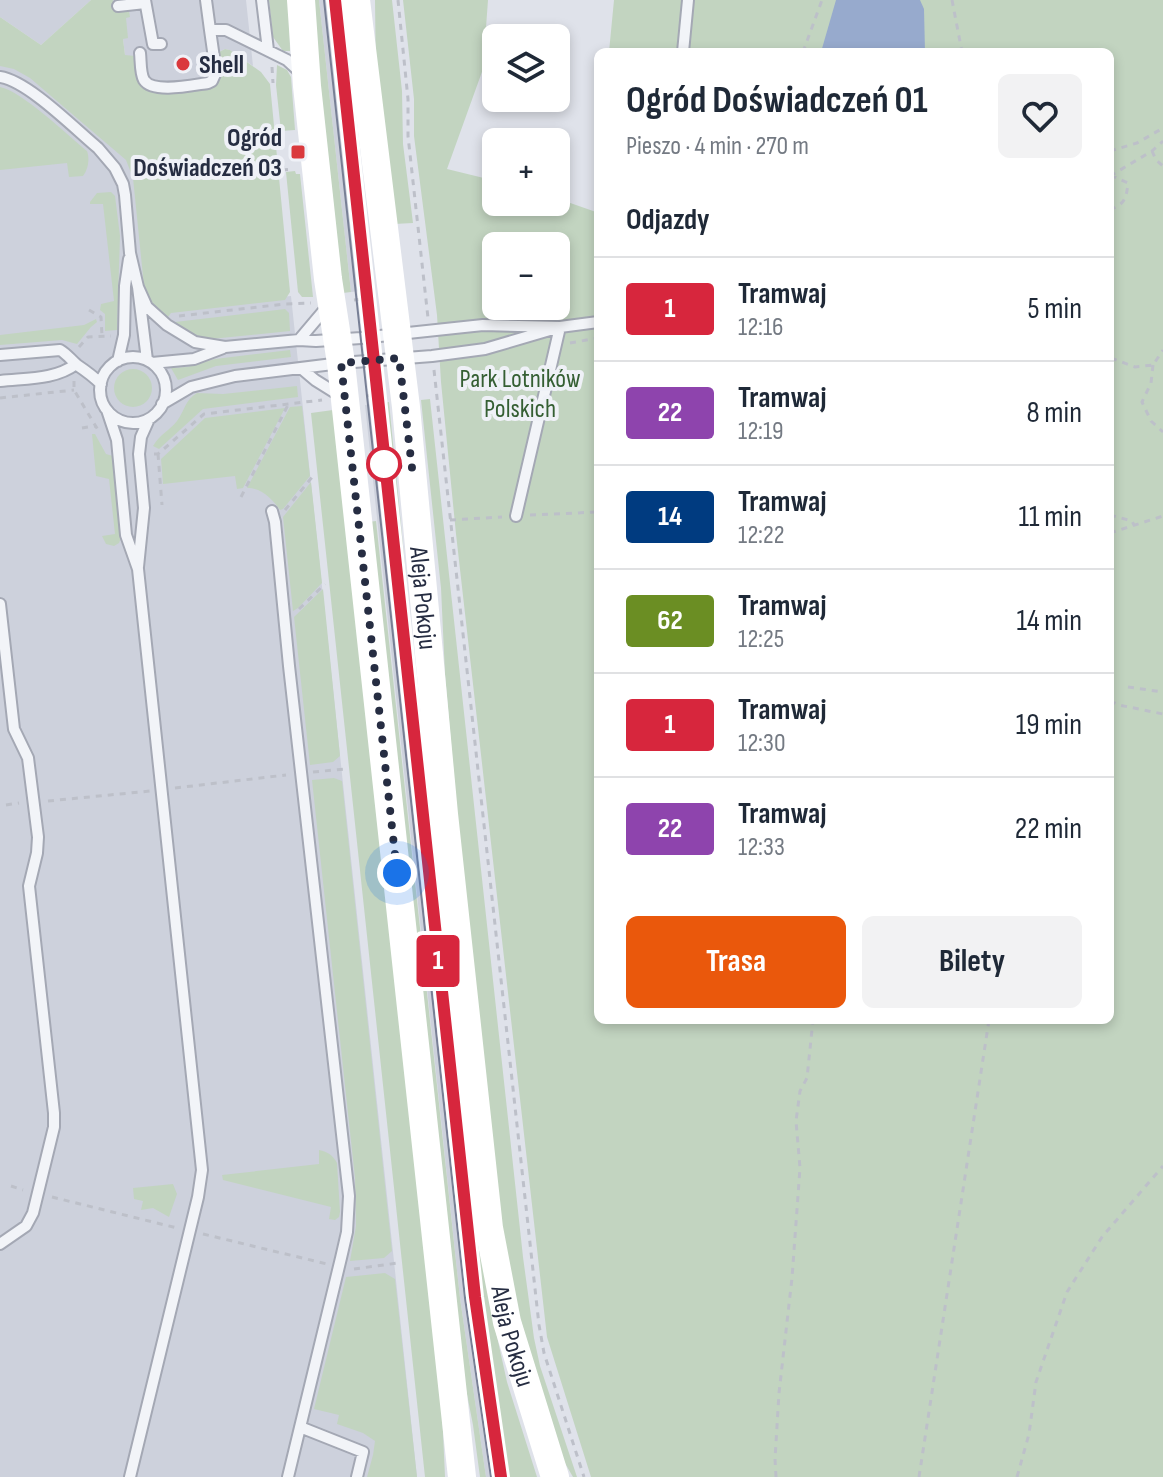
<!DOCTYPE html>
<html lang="pl">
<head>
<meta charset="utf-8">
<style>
  :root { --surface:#fff; --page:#f2f2f3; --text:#1f2937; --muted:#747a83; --line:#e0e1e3; --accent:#ea580c }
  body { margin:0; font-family:"Sofia Sans Condensed",sans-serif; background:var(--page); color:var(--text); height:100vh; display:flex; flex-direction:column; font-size:30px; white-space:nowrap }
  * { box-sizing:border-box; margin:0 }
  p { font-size:26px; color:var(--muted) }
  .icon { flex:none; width:44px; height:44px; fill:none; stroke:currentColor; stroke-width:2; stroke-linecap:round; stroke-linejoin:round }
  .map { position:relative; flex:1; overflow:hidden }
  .drawer { position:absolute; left:594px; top:48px; width:520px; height:976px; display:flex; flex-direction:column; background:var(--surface); border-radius:12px; box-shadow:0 4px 12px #0003 }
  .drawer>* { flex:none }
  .badge { padding:0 16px; border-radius:6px; font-size:28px; line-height:52px }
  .buttons { position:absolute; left:482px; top:24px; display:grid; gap:16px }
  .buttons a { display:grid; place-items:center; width:88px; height:88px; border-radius:12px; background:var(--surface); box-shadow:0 4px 12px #0003; font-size:40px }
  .you { position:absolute; width:40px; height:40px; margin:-20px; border:6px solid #fff; border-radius:50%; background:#1a73e8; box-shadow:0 0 0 12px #1a73e833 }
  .map>.badge { position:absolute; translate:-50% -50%; box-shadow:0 0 0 4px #fff }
  h2 { padding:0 32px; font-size:30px; line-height:72px }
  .round { display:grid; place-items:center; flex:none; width:84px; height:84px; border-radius:12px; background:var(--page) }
  .headline { display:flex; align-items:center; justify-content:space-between; height:136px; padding:0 32px }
  h1 { font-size:38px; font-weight:700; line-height:60px }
  .primary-button { display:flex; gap:16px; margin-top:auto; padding:16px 32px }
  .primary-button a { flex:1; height:92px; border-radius:12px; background:var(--accent); color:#fff; font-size:32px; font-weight:700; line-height:92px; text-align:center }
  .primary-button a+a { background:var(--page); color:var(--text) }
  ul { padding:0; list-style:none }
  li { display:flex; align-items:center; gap:24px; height:104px; padding:0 32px; border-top:2px solid var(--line) }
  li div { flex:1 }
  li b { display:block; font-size:30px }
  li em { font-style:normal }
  li .badge { min-width:88px; font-weight:700; text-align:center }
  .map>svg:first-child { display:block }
  .built { fill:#cdd1dc }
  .green { fill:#c2d4c0; fill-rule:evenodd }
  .water { fill:#97aacd }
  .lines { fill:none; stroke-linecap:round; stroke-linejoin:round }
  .service-casing { stroke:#a4a8b4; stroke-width:14 }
  .path { stroke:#bdc0c9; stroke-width:3; stroke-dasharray:6 6; stroke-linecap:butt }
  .service { stroke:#f2f4f8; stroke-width:10 }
  .secondary { stroke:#fff; stroke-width:28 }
  .tram { stroke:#777f95; stroke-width:2 }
  .line-casing { stroke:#fff; stroke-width:18 }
  .line { stroke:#d7263d; stroke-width:12 }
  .walk { stroke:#262d42; stroke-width:8; stroke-dasharray:0 14.4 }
  .poi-dot { fill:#da393d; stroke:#eff1f7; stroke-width:3 }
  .stop-dot { fill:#fff; stroke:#d7263d; stroke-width:4 }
  .labels { text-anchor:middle; stroke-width:8; stroke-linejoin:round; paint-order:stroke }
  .poi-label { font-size:26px; font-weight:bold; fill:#262d42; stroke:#eff1f7; text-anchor:start }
  .park-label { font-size:26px; fill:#355f33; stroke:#eff1f7 }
  .street-label { font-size:26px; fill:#262d42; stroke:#eff1f7 }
</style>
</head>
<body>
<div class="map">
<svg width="1163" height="1477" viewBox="0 0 1163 1477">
  <rect width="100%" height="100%" fill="#dfe2ea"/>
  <path class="built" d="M 0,0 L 91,0 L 41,45 L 0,17 Z
    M 113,0 L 246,0 L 253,66 L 230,50 L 225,49 L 219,52 L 221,76 L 214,86 L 207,89 L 163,94 L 150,92 L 140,83 L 125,55 L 123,39 Z
    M 319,0 L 340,0 L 369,290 L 351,292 Z
    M 0,58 L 29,66 L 128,161 L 137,187 L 163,307 L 291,296 L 417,1477 L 0,1477 Z
    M 383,403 L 470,1210 L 488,1360 L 506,1477 L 486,1477 L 460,1298 L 365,405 Z"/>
  <path class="green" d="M 91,0 L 113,0 L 116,10 L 127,9 L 129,11 L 130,17 L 126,18 L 128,38 L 123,39 L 125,55 L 135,56 C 137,64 137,75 140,82 C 148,102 191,91 207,89 C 225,82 221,68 219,52 L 225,49 L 230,50 L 261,72 L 270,84 L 290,292 L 285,300 L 171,313 L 168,317 L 148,299 L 144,286 L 133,178 L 126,160 L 30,78 L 14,69 L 0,66 L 0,17 L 41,45 Z
    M 269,0 L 289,0 L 290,51 L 283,51 L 273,37 Z
    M 311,0 L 319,0 L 351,292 L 343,293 Z
    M 375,0 L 392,0 L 402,91 L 403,144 L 413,223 L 394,224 L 376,83 Z
    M 403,0 L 488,0 L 483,69 L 447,169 L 496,181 L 496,202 L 556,202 L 556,198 L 596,212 L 598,193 L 598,1020 L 1110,1020 L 1110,52 L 609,52 L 614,0 L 1163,0 L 1163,1477 L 591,1477 L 547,1337 L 456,534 L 441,382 L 437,315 L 414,136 L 414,99 ZM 496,246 L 556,246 L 556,306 L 496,306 Z
    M 277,65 L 287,70 L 291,77 L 295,130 L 281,131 L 276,85 Z
    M 0,87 C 22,91 67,135 87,151 C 90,159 88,170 83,176 L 69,177 L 67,163 L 0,170 Z
    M 295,171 L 296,174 L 300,174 L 313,297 L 302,297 L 298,292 L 286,172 Z
    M 111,192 L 115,196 L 120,236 L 117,330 L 105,331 L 105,314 L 100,310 L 101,304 L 114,301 L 103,204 L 90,204 L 90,202 L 97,193 Z
    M 285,309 L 289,313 L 290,331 L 211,339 L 201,338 L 175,322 Z
    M 96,319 L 97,322 L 91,327 L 77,344 L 62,340 L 0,345 L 0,335 L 84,325 Z
    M 290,350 L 291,357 L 216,366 L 178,380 L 171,368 L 187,367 L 215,359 Z
    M114 388a19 19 0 1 1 38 0a19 19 0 1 1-38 0Z
    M 297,386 L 298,397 L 203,409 L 159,449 L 153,446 C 161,433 169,431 177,421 C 185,410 185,400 197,393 L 223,394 Z
    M 430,399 L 523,1257 L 534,1338 L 540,1366 L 577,1477 L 573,1477 L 562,1458 L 505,1268 L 474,1006 L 445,674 L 441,588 L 421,400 Z
    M 389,402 L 421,729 L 435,828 L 492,1314 L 507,1382 L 537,1477 L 506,1477 L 496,1419 L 470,1210 L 383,403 Z
    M 302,406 L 310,476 L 283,509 L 280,510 C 272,499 262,488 247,488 L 290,407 Z
    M 285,408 L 243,488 L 237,489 L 235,476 L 163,484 L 161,459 L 205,418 Z
    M 333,410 L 441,1388 L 445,1477 L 425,1477 L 311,413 Z
    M 92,434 L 95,434 L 106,454 L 113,456 L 122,535 L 119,543 L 114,546 L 106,544 L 102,536 L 115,534 L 109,479 L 96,476 Z
    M 311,482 L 322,583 L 298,608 L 293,611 L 283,517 Z
    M 376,521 L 460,1298 L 486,1477 L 480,1477 L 473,1425 L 463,1374 L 368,522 Z
    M 323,589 L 340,756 L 333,762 L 310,765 L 294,617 Z
    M 334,778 L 342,781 L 392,1251 L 384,1258 L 350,1261 L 356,1226 L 355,1178 L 312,780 Z
    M 319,1150 C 328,1152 333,1155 337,1163 L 340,1212 L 339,1217 L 335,1220 L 329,1219 L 331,1207 L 223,1180 L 222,1175 L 319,1164 Z
    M 173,1184 L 177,1194 L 169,1217 L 153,1208 L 141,1210 L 143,1201 L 134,1199 L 133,1188 Z
    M 385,1273 L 395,1279 L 417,1477 L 367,1477 L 373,1455 L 375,1441 L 363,1433 L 337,1424 L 339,1415 L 314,1409 L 346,1277 Z"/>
  <path class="water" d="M 836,0 L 920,0 L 924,9 L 925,52 L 821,52 Z"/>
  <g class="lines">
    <g class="service-casing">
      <path id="service" d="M 145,0 L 153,44 L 161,44
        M 206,0 L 210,30 L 226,30 L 287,60 L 299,71
        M 262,0 L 268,50
        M 118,6 L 145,3
        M 683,52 L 688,0
        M 140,53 C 141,61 140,73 144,80 C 153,94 193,85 208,83 L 212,81 L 216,72 L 210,30
        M 0,77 C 28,81 75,129 98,148 L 115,168 L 123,184 L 125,195 L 130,253 L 138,287 L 147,360
        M 138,287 L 147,307 L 167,325 L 195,342 L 225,347 L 299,340 L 316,341 L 361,338 L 483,325 L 560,327
        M 299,340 L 326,308
        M 0,355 L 60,350 C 67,354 71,360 77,365 C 86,371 93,376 101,384
        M100 390a33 33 0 1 1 66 0a33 33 0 1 1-66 0Z
        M 118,361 L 124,335 L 125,286 L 129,259
        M 152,363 L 194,359 L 223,348
        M 302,369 L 315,380 L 339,395
        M 0,381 C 26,378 55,380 76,364
        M 162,404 L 191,387 L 235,376 L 341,363 L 432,356 L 485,349 L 560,327 L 598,322
        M 107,410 L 117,440 L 126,535 L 138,569 L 202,1170 L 198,1197 L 130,1477
        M 272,511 L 275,522 L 289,666 L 349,1196 L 347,1232 L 341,1258 L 288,1477
        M 516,516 L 560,327
        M 138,567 L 144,508 L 139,454 L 141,437 L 149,419
        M 0,604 L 14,729 L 28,758 L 38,837 L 37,853 L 29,886 L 54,1113 L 54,1127 L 33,1213 L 26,1226 L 0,1244
        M 300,1427 L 363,1452 L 357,1477"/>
    </g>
    <path class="path" d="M 398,0 L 408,99 L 408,136 L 428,318
      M 952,0 L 962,52
      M 803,52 L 822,0
      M 272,67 L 273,83
      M 278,133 L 290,133
      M 1110,151 L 1137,143 L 1163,128
      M 1152,151 L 1156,160 L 1163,166
      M 282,170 L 293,169
      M 1110,176 L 1152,151 L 1163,141
      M 1110,210 C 1125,203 1126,200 1128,183 L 1110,175
      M 354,300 L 371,298
      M 89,310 L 101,317 L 102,336
      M 179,316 L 285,304 L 311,303
      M 570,343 L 598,338
      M 79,347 L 88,337 L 111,336
      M 1111,358 L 1135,367 L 1153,365 L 1163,350
      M 1153,365 L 1151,383 L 1142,402 L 1151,421 L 1163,432
      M 434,370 L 539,1325 L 544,1353 L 584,1477
      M 74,381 L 74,390 L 98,430
      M 366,396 L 382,394
      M 0,398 L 74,390
      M 82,428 L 95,426
      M 154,454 L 158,454 L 204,414 L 322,400
      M 158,454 L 162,505
      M 241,497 L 289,403
      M 285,510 L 313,476
      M 530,515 L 598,512
      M 1110,515 L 1132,521 L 1134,525
      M 450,520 L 502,517
      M 1110,533 L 1163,516
      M 299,609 L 325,584
      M 1128,687 L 1163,692
      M 1110,701 L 1119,705 L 1163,714
      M 313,772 L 345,769
      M 175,788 L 286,775
      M 48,801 L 150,791
      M 6,805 L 19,803
      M 11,1186 L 23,1190
      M 52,1197 L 177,1228
      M 203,1234 L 327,1264
      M 354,1269 L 398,1263
      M 776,1477 L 775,1459 L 779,1393 L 792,1278 L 800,1168 L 796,1121 L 800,1091 L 807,1078 L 813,1020
      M 919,1477 L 989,1020
      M 1017,1477 L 1029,1434 L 1036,1382 L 1067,1292 L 1102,1237 L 1163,1166"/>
    <use href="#service" class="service"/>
    <g class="secondary">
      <path d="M 301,0 L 307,86 L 328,279 L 341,363 L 462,1477"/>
      <path id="s1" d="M 356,0 L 406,407 L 444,814 L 489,1228 L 507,1322 L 555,1477"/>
    </g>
    <path class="tram" d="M 324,0 L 465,1298 L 491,1477"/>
  </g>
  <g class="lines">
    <g class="line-casing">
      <path id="line" d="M 335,0 L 475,1297 L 501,1477"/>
    </g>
    <use href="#line" class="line"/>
    <path class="walk" d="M 384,464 L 412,468 L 399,358 L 341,363 L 397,873"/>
  </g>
  <g class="poi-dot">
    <circle cx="183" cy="64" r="8"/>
    <rect x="290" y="144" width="16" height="16" rx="4"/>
  </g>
  <circle class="stop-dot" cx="384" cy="464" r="16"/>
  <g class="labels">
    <g class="poi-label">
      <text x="199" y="73">Shell</text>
      <text x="282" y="146" text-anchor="end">Ogród<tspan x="282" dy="30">Doświadczeń 03</tspan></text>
    </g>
    <g class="park-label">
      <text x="520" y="387">Park Lotników<tspan x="520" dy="30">Polskich</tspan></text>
    </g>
    <g class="street-label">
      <text dy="9" stroke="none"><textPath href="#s1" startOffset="602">Aleja Pokoju</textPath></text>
      <text dy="9" stroke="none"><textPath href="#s1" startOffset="1346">Aleja Pokoju</textPath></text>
    </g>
  </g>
</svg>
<div class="buttons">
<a><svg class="icon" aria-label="layers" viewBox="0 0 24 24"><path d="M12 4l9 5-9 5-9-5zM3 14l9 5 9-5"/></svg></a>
<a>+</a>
<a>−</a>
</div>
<div class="you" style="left:397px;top:873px"></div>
<b class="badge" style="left:438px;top:961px;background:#d7263d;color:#fff">1</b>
<section class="drawer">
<div class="headline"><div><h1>Ogród Doświadczeń 01</h1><p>Pieszo · 4 min · 270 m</p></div><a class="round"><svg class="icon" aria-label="heart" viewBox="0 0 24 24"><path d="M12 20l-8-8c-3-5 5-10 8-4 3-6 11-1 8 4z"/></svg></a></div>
<h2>Odjazdy</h2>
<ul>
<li><span class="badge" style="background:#d7263d;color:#fff">1</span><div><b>Tramwaj</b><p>12:16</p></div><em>5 min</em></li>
<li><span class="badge" style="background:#8e44ad;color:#fff">22</span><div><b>Tramwaj</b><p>12:19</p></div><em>8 min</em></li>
<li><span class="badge" style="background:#003b80;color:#fff">14</span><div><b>Tramwaj</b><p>12:22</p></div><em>11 min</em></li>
<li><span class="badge" style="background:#6b8e23;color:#fff">62</span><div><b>Tramwaj</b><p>12:25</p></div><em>14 min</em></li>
<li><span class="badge" style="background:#d7263d;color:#fff">1</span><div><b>Tramwaj</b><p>12:30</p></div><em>19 min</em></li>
<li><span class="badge" style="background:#8e44ad;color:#fff">22</span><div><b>Tramwaj</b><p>12:33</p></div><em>22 min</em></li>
</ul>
<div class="primary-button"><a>Trasa</a><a>Bilety</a></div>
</section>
</div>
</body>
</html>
